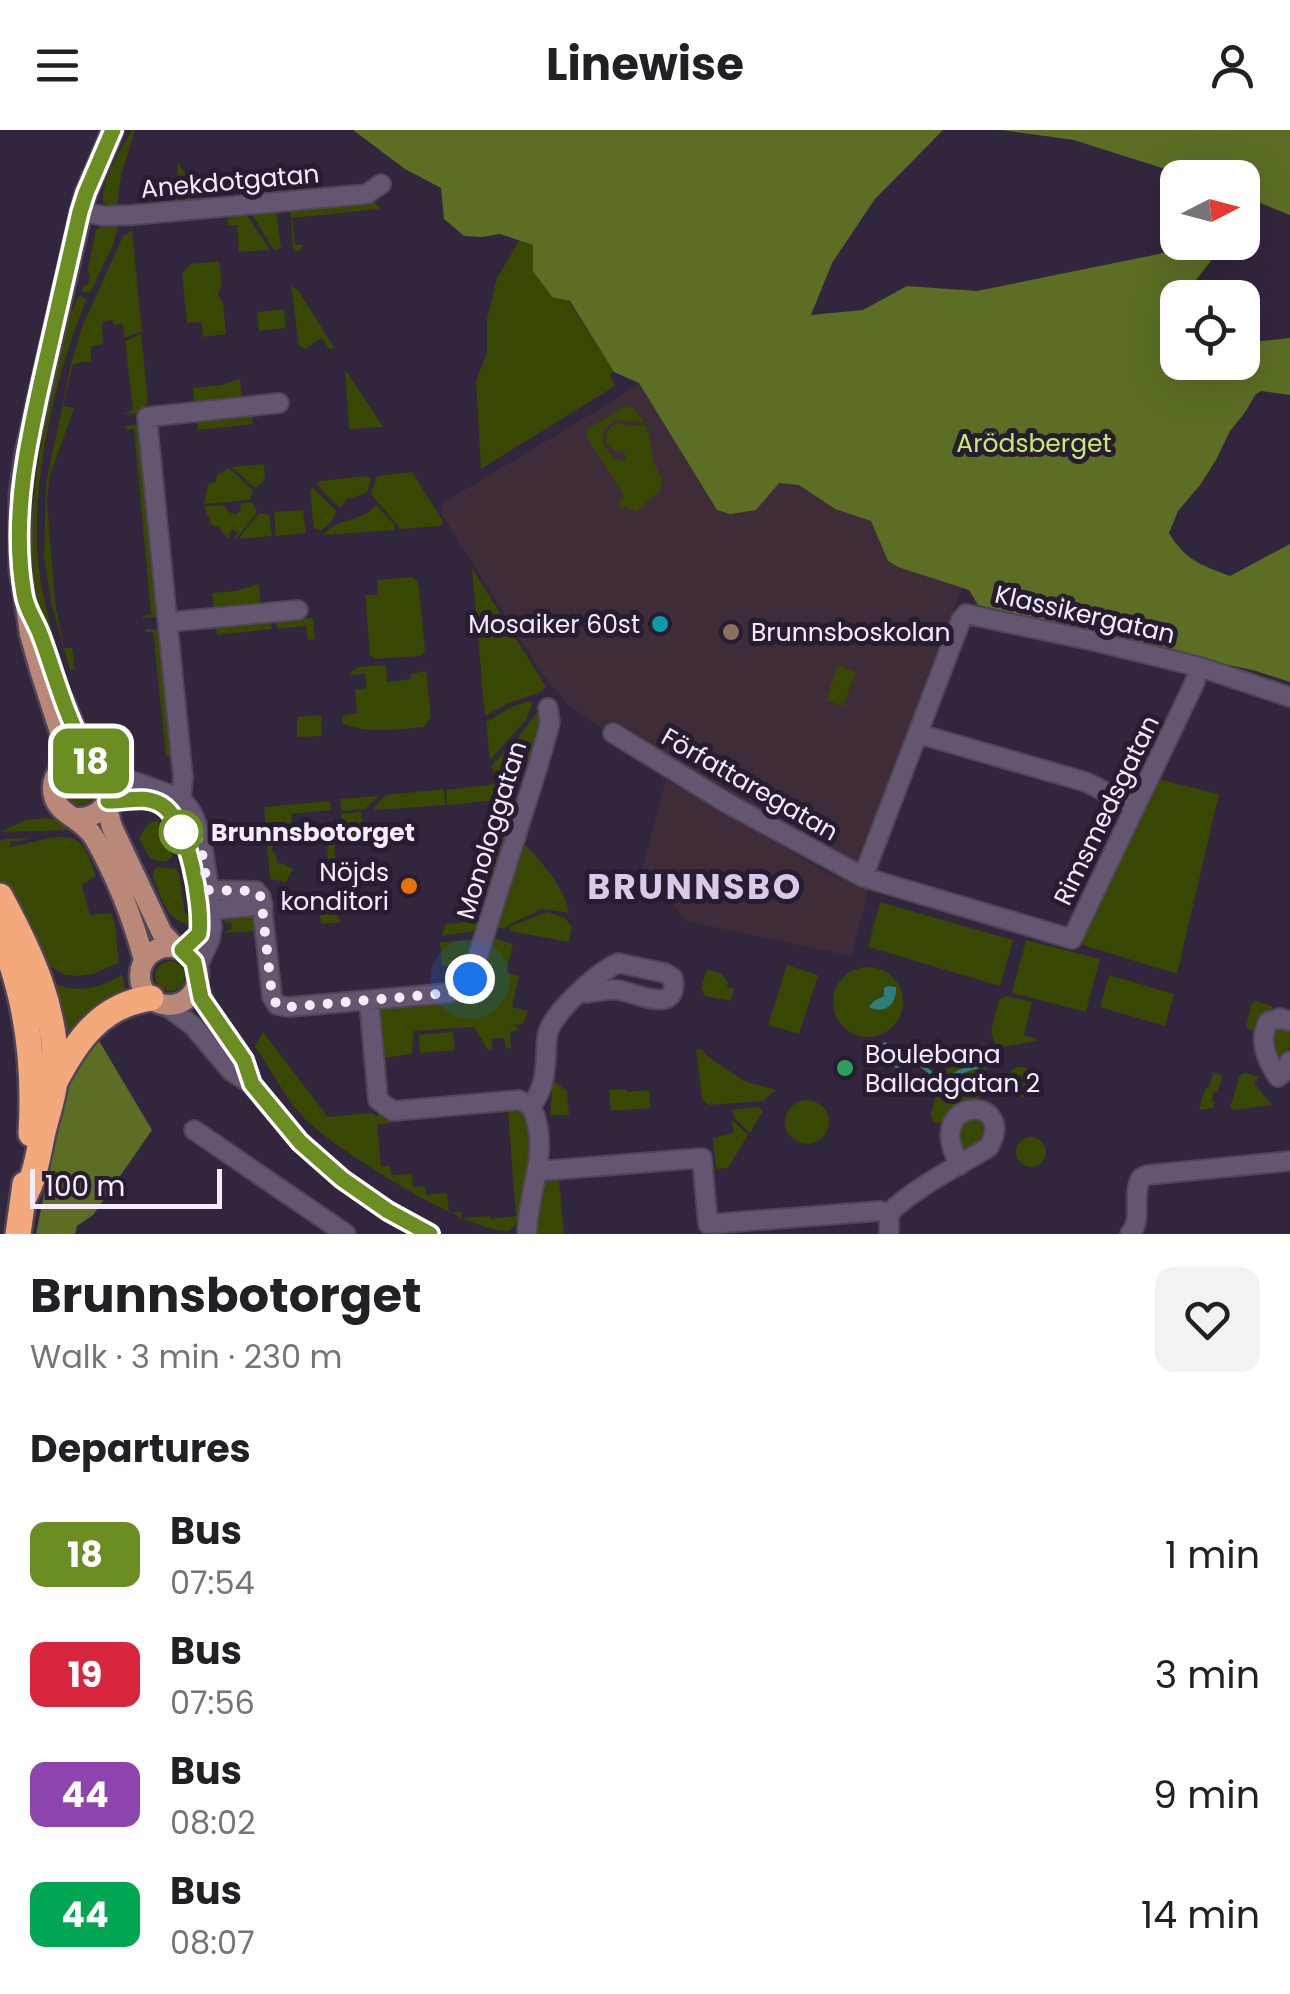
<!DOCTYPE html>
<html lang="en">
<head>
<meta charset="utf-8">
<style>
  :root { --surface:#fff; --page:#f2f2f2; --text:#202124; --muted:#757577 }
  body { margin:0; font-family:Poppins,sans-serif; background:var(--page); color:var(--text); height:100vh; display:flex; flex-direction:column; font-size:38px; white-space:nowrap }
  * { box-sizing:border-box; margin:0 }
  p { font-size:32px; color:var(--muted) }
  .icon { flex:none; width:55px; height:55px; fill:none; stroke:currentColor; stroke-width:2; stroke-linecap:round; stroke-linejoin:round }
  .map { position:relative; height:1104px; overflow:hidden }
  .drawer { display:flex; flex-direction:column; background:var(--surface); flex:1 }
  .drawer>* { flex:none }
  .badge { padding:0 20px; border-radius:15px; font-size:35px; line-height:65px }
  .needle { width:65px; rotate:84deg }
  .fabs { position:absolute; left:1160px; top:30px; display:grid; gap:20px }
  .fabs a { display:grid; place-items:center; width:100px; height:100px; border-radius:20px; background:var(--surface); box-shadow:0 10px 40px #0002; font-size:50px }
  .scale { position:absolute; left:30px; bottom:25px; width:192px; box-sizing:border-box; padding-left:10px; border:5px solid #f5edfe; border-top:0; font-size:28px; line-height:35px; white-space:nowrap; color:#f5edfe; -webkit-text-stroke:8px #281c33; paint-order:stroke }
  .you { position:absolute; width:50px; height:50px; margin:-25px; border:8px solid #fff; border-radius:50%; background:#1a73e8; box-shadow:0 0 0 15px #1a73e833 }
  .map>.badge { position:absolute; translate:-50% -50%; box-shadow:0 0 0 5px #fff }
  h2 { padding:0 30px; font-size:38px; line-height:90px }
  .round { display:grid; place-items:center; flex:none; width:105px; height:105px; border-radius:20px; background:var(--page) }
  .head { display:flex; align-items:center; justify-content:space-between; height:170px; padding:0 30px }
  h1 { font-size:48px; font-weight:700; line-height:75px }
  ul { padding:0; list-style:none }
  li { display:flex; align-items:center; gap:30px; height:120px; padding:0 30px }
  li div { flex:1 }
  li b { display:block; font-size:38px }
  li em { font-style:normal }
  li .badge { min-width:110px; font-weight:700; text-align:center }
  header { display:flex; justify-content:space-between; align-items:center; height:130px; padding:0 30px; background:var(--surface); font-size:45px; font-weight:700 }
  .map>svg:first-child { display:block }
  .education { fill:#3e2d39 }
  .green { fill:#384701 }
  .forest { fill:#5b6e24 }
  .water { fill:#2e7e7f }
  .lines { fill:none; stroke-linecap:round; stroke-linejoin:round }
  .stream { stroke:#2e7e7f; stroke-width:4 }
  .minor-casing { stroke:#4f4458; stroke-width:22 }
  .major-casing { stroke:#4f4458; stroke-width:25 }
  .highway-casing { stroke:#4f4458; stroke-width:30 }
  .minor { stroke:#645671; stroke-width:18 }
  .major { stroke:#ba8878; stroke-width:20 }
  .highway { stroke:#f4a97d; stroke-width:25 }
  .line-casing { stroke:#fff; stroke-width:22 }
  .line { stroke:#6b8e23; stroke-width:15 }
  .walk { stroke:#f5edfe; stroke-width:10; stroke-dasharray:0 18 }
  .culture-dot { fill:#0f9aa8; stroke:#281c33; stroke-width:4 }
  .education-dot { fill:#8d6e63; stroke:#281c33; stroke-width:4 }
  .stop-dot { fill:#fff; stroke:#6b8e23; stroke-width:5 }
  .food-dot { fill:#e8710a; stroke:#281c33; stroke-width:4 }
  .leisure-dot { fill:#2e9e5b; stroke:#281c33; stroke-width:4 }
  .labels { text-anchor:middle; stroke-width:10; stroke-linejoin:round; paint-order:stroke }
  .street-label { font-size:25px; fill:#f5edfe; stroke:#281c33 }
  .park-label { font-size:25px; fill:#c9eb6c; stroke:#281c33 }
  .poi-label { font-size:25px; fill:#f5edfe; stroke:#281c33; text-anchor:end }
  .stop-label { font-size:25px; font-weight:bold; fill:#f5edfe; stroke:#281c33; text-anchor:start }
  .district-label { font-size:35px; font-weight:bold; letter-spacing:2.5px; fill:#d9cae9; stroke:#281c33 }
</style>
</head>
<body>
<header><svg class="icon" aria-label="menu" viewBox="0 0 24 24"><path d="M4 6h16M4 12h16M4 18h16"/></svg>Linewise<svg class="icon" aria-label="person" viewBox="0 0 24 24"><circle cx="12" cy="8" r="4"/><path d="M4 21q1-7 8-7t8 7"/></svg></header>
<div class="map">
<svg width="1290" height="1104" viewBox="0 0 1290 1104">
  <rect width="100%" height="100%" fill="#32253e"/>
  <path class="education" d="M 639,253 L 717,380 L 779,353 L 799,355 L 835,379 L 871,391 L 888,431 L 962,458 L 859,734 L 602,599 L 566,573 L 543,545 L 441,383 L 444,373 L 456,365 L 618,268 Z
    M 666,650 L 835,747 L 869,759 L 851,826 L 687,791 L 642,740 Z"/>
  <path class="green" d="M 132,0 L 135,0 L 121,46 L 116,79 L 111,79 L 103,72 C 102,47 120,21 132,0 Z
    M 178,33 L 198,63 L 204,66 L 204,73 L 175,76 Z
    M 373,71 L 379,76 L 379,79 L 292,88 L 295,115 L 304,115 L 298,122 L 293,118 L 290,79 Z
    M 276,80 L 281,118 L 274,120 L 251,83 Z
    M 246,84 L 270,120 L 239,122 L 237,95 L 228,95 L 228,85 Z
    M 118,95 L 113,115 L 90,163 L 82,161 L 84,155 L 88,155 L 90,144 L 87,143 L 96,100 L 100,97 Z
    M 132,100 L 142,201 L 125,208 L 123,194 L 114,195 L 112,190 L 102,192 L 103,214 L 91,216 L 91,231 L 73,234 L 63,276 L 74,278 L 49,348 L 47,372 L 55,473 L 64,518 L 72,518 L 75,539 L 70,540 L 52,476 L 44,427 L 46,353 L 71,234 L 82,197 L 123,106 Z
    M 519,111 L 533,115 L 614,242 L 610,245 L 615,256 L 481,339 L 476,251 L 487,222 L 487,189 L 497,148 Z
    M 219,131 L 222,154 L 218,164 L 223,173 L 226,204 L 203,207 L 201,192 L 187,193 L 182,143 L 190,134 Z
    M 291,156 L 298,160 L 334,217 L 330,220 L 322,208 L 307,217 L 309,220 L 299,216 Z
    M 79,165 L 87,169 C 56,241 31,351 38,429 C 41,465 51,499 62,533 C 72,566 84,601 105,630 L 96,626 C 85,602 73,579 63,556 C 19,458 28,370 50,268 C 58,233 63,197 79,165 Z
    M 284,179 L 286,198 L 259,201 L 257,182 Z
    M 141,204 L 148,273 L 142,279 L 142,283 L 123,284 L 133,280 L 125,211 Z
    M 345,239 L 383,297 L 349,299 Z
    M 240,249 L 242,271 L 195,276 L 193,258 L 221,255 Z
    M 625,276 L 633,278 L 645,293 L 614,290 L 604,300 L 603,314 L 614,328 L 623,331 L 626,328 L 624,323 C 603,320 598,301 618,293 L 634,296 L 646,295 C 654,318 648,327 663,350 L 659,363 C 647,367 645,378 636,382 L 626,377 L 620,378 L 619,372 L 623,368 L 623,364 L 586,306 L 589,298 Z
    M 252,287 L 253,294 L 198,300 L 197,292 Z
    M 136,295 L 140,297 L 160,482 L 155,487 L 143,488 L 143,486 L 151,484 L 134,299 L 125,299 L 125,296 Z
    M 264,334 L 265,350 L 255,358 L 232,337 Z
    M 229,338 L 253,360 L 250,370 L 204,374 L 208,354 L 216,352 L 217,345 Z
    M 412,342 L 443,391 L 441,396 L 401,399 L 371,364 L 376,348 L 378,346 Z
    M 365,346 L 371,349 L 367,363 L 347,369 L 340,378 L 316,354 L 320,351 Z
    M 313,357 L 336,381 L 332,391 L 321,401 L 314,398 L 310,361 Z
    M 252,372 L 257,382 L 236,409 L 234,408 L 238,403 L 232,399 L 228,404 L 231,406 L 229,408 L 223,404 L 220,398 L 212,395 L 204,377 L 224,375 L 230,383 L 236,384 L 240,381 L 241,373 Z
    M 376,375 L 395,395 L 394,400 L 323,405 C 340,386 361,393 376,375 Z
    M 303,380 L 306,403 L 276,406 L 274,382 Z
    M 259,383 L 269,385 L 272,406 L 238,409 Z
    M 472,438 L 546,557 L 539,563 L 509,573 L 485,586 Z
    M 412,447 L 416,450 L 419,457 L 425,521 L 420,526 L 376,529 L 370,525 L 365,465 L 378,465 L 377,450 Z
    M 259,454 L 261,475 L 214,479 L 212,463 L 236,461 Z
    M 313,488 L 315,509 L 308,510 L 306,496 L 277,499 L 276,491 Z
    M 271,492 L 272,499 L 217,505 L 216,497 Z
    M 145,499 L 156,499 L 163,505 L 174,625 L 166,626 L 153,502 L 145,502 Z
    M 386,535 L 387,552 L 411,549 L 411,544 L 426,541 L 431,587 L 424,597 C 393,600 373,604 343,594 L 342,586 L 357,583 L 355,560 L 366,558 L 365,544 L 347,545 L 358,537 Z
    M 838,535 L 856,542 L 843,576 L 826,570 Z
    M 527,572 L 533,572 L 526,590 L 490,630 L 486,592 L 513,576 Z
    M 537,582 L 542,592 L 534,627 L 505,644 L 495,645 L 491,636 L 517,609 Z
    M 321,585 L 322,606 L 297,607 L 297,587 Z
    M65 660a15 15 0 1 1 30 0a15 15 0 1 1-30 0Z
    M 1153,648 L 1219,664 L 1177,844 L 1083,815 L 1079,808 Z
    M 496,654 L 498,670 L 447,675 L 446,660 Z
    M 504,654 L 518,674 L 490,759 L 475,741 L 492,738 L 491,728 L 496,727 L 494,705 L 506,703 L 502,655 Z
    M 444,659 L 445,675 L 375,680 L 373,678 L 386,665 Z
    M 378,666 L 365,679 L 341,681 L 340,669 Z
    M 330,671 L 331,680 L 291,684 L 293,705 L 287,700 L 283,706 L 276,707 L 276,713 L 271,720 L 276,725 L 277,733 L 284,734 L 293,739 L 286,752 L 270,749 L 264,677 Z
    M 361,682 L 364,708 L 344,710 L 341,684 Z
    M 46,688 L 65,691 L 73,700 L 0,702 L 26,690 Z
    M 158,690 L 167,718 L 173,726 L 166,732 L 150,729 L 139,708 L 148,694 Z
    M 21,708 L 29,709 L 10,712 L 10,717 C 28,715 68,697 82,715 C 89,723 92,736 96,746 L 84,753 L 82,756 L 90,785 L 111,783 C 118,798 116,816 119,833 L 93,844 L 78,846 L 65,845 L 45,833 L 0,755 L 0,711 L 4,709 Z
    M 521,712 C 540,728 565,758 569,783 L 543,779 L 512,793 L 504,799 L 496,797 Z
    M 334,713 L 338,752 L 321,754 L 316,743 L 329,741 L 327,714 Z
    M 159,737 L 176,739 L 179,743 L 185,784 L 189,784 L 189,795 C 164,789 162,767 152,746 L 154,744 L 153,740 Z
    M 318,768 L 329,768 L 341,792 L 321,794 Z
    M 475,771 L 481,771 L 486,779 L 480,800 L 442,806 L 445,794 L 477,791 Z
    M 880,772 L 1013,810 L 1000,856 L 868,817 Z
    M 547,782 L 565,788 L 572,797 L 569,812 L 509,801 L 511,796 Z
    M 256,786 L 258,801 L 225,803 L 225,801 L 232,799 L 231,792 L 225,793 L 224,789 Z
    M 489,807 L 513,814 L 506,842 L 519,846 L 512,877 L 528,881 L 523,894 L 514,895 L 519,900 L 510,902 L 511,918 L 506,919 L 504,908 L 492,909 L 492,920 L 488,920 L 474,897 L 414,901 L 412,924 L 383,928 L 378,877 L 458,867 L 465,862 Z
    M 473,810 L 475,814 L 461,848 L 452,843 L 451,835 L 442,836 L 440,812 Z
    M 1026,810 L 1100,829 L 1086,882 L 1012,863 Z
    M155 846a15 15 0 1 1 30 0a15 15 0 1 1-30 0Z
    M 787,835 L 818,845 L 799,904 L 768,895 Z
    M833 872a35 35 0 1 1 70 0a35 35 0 1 1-70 0Z
    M 707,840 L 721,843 L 728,852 L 727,857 L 734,859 L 731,871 L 705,866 L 701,858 Z
    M 122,845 L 127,865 L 83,896 L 75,897 L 70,904 L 70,912 L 62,923 L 48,851 C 78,864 94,860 122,845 Z
    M 1109,845 L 1174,864 L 1165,896 L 1100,877 Z
    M 1006,866 L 1032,872 L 1024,905 L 1036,909 L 1036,911 L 997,918 L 991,902 L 999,870 Z
    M 1255,871 L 1272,876 L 1273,881 L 1260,890 L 1254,901 L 1246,898 L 1251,875 Z
    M 1278,896 L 1286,896 L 1290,900 L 1290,917 L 1279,935 L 1269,904 Z
    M 263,902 L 328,987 L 369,983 L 375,984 L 376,988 L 379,980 L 391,985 L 392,992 L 377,995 L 381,1036 L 390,1036 L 391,1045 L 412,1044 L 413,1057 L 425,1056 L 426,1065 L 447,1063 L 449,1083 L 461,1082 L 462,1088 L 489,1086 L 490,1089 L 516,1086 L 508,982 L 496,983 L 496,980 L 524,977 C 537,1003 529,1039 524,1067 C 523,1077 518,1095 509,1101 C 469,1104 331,1017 303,987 C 283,966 272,940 255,917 Z
    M 453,902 L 455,920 L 420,923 L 419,905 Z
    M 696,919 L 702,920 L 706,925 L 744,951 L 776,960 L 763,971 L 709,975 L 702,969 Z
    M 984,929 L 988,933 L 978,971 L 965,973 L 945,994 L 933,992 L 931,984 L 943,940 Z
    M1006 952a15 15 0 1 1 30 0a15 15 0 1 1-30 0Z
    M 1211,942 L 1222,945 L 1218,962 L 1214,961 L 1212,971 L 1215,972 L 1213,978 L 1199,980 L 1205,959 L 1209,957 L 1213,945 Z
    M 1245,943 L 1259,947 L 1254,953 L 1272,975 L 1234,980 L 1230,978 L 1240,945 Z
    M 553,950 L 567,961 L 569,985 L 550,985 Z
    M 624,959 L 628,962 L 649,960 L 651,978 L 611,981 L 609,960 Z
    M785 992a22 22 0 1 1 44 0a22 22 0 1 1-44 0Z
    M 759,977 L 762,982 L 750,1003 L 734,988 L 732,980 Z
    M 972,986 L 985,989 L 987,1010 L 964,1024 L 962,1019 L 961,996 Z
    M 732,990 L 748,1005 L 728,1038 L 716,1039 L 713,1008 L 733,1003 Z
    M1016 1022a15 15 0 1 1 30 0a15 15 0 1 1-30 0Z
    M 570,1045 L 571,1048 L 559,1049 L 564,1104 L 535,1104 L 544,1054 L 551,1048 Z"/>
  <path class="forest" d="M 353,0 L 943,0 L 875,69 L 832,133 L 811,185 L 863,180 L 907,156 L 977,161 L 1159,124 L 1187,113 L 1220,113 L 1214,127 L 1188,160 L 1189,167 L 1178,168 L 1178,232 L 1242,232 L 1243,213 L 1290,208 L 1290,265 L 1261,261 L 1255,265 L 1246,281 L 1230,301 L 1216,330 L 1200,355 L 1178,381 L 1169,403 C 1185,430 1201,435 1230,446 L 1290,414 L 1290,552 L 1256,541 L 1207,530 L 1173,519 L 978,475 L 969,460 L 898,437 L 888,431 L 871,391 L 835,379 L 799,355 L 779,353 L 756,380 L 730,384 L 717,380 L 639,253 L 614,242 L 570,171 L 552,167 L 533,141 L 533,115 L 500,104 L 482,107 L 464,106 L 444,89 L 441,58 L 405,39 Z
    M 1001,0 L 1290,0 L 1290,85 L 1243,66 L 1242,48 L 1190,47 L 1074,10 Z
    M 95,904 L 152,1000 L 93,1085 L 77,1096 L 75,1104 L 36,1104 L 63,970 L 74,936 Z"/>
  <path class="water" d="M 888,856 L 896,857 C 897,874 885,885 869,877 L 874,871 L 884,866 L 884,858 Z"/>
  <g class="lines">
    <path class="stream" d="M 885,914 L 887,925 L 896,936 L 918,933 L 930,942
      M 940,948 L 946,951 L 959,942 L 982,935"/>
    <g class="minor-casing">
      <path id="minor" d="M 81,82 L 105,86 L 133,85 L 367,64 L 381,54
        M 168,492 L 298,480
        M 613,603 L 725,672 L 863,747 L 1072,809 L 1194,554 L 1200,537
        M 919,604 L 1086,652 L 1135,677
        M 103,640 L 174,666 C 181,670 188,675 192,683 C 204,705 210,770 212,797 L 210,809 L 197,838
        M 181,670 L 183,647 L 147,287 L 279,273
        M 863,747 L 961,490 L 966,484 L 1094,511 L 1200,537 L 1290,567
        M 208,760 L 256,761 L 261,767 L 272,867 L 277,875 L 289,877 L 449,863 L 469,849 L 475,835 L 538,636 L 550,593 L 548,578
        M 211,780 L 263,775
        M 197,852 L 206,876 L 244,930 L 251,954
        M 369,871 L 378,970 L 393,981 L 519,970 L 531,976
        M 164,874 L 193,896 L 231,941 L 251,954 L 300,1012 L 342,1049 L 388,1081 L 430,1104
        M 1290,891 L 1280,888 L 1268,892 C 1258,911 1267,930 1278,947 L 1285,941 L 1290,931
        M 194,1000 L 346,1104
        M 539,1041 L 702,1028 L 708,1094 L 880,1081 L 889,1083
        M 527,1104 C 527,1061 552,1020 531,976 C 548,955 545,932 547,907 C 549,885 598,842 618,833 L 665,843 L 673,848 C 679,886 637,863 618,860 C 607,859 596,862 586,863 L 582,861
        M 889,1104 L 889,1083 C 914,1058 958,1036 989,1017 C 1018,963 920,966 960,1035
        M 1130,1104 C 1144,1087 1131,1067 1141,1048 L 1147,1045 L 1290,1031"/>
    </g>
    <g class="major-casing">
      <path id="major" d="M 63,570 L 82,616 L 92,633
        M 59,642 L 62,614 L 60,602 L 41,543 L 30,504 L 25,470 L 20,440 L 20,364 L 26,322 L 81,82 L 86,63 L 113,0
        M 106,675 L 112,697 L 162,803 L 175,817
        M 77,688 C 118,689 121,633 84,630 C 64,629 49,647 54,666 C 58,685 83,688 95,709 C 116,746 133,789 144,830
        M140 846a29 29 0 1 1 58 0a29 29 0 1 1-58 0Z"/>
    </g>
    <g class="highway-casing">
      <path id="highway" d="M 0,766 C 31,823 59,882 55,949 C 54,967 47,985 43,1002 C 38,1025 35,1049 23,1069
        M 0,804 C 28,868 35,936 31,1004
        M 55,952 C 77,910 101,875 151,868
        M 18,1104 L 25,1054"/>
    </g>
    <use href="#minor" class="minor"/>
    <use href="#major" class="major"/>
    <use href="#highway" class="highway"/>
  </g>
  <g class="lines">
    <g class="line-casing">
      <path id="line" d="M 113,0 L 86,63 L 80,82 C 69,129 59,176 48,223 C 30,302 10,383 24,464 C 26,479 36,492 41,506 C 55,544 65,584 85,620 C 95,639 115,645 108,671 C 126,672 144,664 162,675 C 188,691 203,776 199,804 L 182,820 L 194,832 L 201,868 L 244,930 L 252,954 L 300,1012 L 342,1049 L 388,1081 L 430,1104"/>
    </g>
    <use href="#line" class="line"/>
    <path class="walk" d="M 181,702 L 200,710 L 208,760 L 256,761 L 261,767 L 272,866 L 277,875 L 289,877 L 439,864 L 453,862 L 470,849"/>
  </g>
  <circle class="culture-dot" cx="660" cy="494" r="10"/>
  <circle class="education-dot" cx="731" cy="502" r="10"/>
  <circle class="stop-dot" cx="181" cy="702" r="20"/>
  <circle class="food-dot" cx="409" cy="756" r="10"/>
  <circle class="leisure-dot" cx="845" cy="938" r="10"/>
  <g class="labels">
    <g class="street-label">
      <text transform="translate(230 51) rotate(-5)" y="9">Anekdotgatan</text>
      <text transform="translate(1085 484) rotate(13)" y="9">Klassikergatan</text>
      <text transform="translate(750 654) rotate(30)" y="9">Författaregatan</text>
      <text transform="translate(1106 680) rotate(-64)" y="9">Rimsmedsgatan</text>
      <text transform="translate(491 700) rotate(-73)" y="9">Monologgatan</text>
    </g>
    <g class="park-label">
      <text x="1034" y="322">Arödsberget</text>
    </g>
    <g class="poi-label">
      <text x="640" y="503">Mosaiker 60st</text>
      <text x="751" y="511" text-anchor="start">Brunnsboskolan</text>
      <text x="389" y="751">Nöjds<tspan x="389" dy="29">konditori</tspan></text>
      <text x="865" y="933" text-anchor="start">Boulebana<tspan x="865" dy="29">Balladgatan 2</tspan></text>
    </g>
    <g class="stop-label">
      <text x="211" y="711">Brunnsbotorget</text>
    </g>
    <g class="district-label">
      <text x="695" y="769">BRUNNSBO</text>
    </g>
  </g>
</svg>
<div class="fabs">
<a><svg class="needle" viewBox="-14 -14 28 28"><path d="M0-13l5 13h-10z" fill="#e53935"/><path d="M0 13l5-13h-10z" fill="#757577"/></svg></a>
<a><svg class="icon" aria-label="locate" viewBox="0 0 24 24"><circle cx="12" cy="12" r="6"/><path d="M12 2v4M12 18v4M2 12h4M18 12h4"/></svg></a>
</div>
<div class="scale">100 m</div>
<div class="you" style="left:470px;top:849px"></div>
<b class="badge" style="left:91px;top:631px;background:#6b8e23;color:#fff">18</b>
</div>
<section class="drawer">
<div class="head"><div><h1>Brunnsbotorget</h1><p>Walk · 3 min · 230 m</p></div><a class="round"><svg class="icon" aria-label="heart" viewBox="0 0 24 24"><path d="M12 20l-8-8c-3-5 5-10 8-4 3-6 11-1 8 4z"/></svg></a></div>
<h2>Departures</h2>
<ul>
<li><span class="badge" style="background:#6b8e23;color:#fff">18</span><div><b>Bus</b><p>07:54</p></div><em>1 min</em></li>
<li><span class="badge" style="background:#d7263d;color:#fff">19</span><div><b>Bus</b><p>07:56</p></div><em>3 min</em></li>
<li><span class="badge" style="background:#8e44ad;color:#fff">44</span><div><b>Bus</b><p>08:02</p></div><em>9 min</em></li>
<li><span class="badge" style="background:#00a651;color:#fff">44</span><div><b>Bus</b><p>08:07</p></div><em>14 min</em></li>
</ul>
</section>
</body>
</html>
